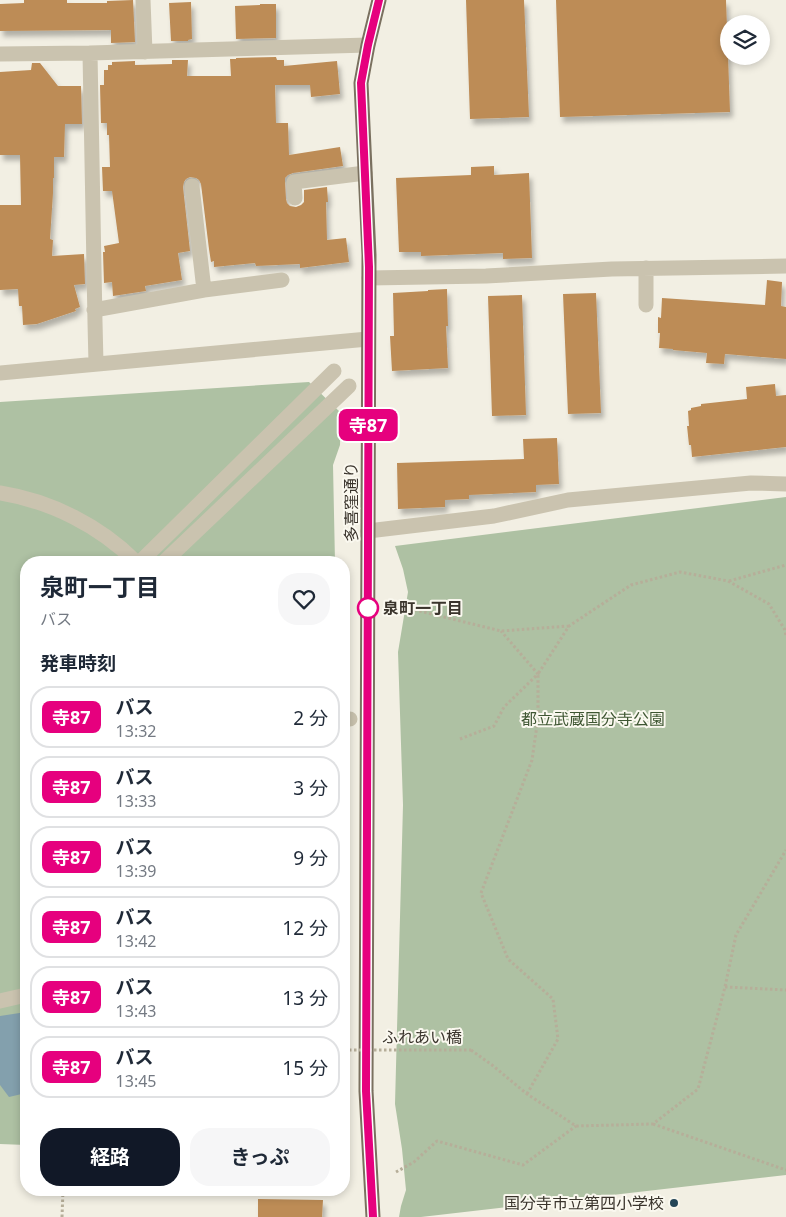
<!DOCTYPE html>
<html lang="ja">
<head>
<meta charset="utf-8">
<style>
  :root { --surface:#fff; --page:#f6f6f7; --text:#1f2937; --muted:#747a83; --line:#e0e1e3; --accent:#111827 }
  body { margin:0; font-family:"Noto Sans","Noto Sans JP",sans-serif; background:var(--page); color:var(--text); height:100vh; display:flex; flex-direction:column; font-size:19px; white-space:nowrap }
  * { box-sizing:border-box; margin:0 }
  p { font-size:16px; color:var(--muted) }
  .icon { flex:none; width:28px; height:28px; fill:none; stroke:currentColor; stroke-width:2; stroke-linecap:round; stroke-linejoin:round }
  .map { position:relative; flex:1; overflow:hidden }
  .panel { position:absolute; left:20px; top:556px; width:330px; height:640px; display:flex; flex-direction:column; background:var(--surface); border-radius:20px; box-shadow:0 2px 8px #0003 }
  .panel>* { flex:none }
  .badge { padding:0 10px; border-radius:8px; font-size:18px; line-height:32px }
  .buttons { position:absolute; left:720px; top:15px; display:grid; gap:10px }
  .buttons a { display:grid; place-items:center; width:50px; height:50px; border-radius:50%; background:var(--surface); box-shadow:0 2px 8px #0003; font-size:25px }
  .map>.badge { position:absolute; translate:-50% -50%; box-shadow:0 0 0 2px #fff }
  h2 { padding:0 20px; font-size:19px; line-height:45px }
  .round { display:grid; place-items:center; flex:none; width:52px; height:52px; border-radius:20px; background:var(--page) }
  .head { display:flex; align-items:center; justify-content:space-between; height:85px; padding:0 20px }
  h1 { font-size:24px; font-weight:700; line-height:38px }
  .action { display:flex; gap:10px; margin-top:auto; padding:10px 20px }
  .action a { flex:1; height:58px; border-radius:20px; background:var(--accent); color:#fff; font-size:20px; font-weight:700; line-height:58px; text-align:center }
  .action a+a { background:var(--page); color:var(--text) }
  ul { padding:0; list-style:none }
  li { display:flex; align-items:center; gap:15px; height:62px; margin:0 10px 8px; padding:0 10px; border:2px solid var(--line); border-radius:20px }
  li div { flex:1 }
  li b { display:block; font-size:19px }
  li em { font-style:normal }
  li .badge { min-width:55px; font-weight:700; text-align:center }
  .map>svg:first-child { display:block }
  .green { fill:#aec1a3 }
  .water { fill:#83a0ad }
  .building { fill:#bd8c56; filter:url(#shadow) }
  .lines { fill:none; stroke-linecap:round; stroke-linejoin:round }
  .path { stroke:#b6ae99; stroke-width:3; stroke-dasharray:2.5 2.5; stroke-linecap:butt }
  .minor { stroke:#cac3af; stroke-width:15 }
  .major { stroke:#7a705f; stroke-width:15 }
  .path-bridge { stroke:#b6ae99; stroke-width:3; stroke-dasharray:2.5 2.5; stroke-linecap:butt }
  .line-casing { stroke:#fff; stroke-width:11 }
  .line { stroke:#e6007e; stroke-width:8 }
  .stop-dot { fill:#fff; stroke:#e6007e; stroke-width:2.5 }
  .poi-dot { fill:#254658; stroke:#faf8ef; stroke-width:2 }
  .labels { text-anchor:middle; stroke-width:4; stroke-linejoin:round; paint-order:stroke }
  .street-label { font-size:16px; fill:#3a342c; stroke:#faf8ef }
  .stop-label { font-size:16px; font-weight:bold; fill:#3a342c; stroke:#faf8ef; text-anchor:start }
  .park-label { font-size:16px; fill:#3e5632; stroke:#faf8ef }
  .poi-label { font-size:16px; fill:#3a342c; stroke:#faf8ef; text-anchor:end }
</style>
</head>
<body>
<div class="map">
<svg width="786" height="1217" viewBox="0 0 786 1217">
  <defs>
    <filter id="shadow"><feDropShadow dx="3" dy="5.5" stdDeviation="2.5" flood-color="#0004"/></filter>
  </defs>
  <rect width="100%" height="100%" fill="#f2efe3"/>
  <path class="green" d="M 309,382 L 341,413 L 340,445 L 333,465 L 335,562 L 26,562 L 26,1145 L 0,1144 L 0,402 Z
    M 786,497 L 786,1175 L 421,1217 L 399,1217 L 401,1206 L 406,1190 L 402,1149 L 395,1104 L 403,805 L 398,652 L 408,592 L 403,569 L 395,546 Z"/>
  <path class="water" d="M 26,1012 L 26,1093 L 9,1097 L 0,1085 L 0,1016 Z"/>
  <path class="building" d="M 24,0 L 67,0 L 67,3 L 107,3 L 107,1 L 133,0 L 135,42 L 111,43 L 111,30 L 0,31 L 0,4 L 24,3 Z
    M 466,0 L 524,0 L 529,117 L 470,119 Z
    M 556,0 L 726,0 L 730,112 L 560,117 Z
    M 191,2 L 192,39 L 188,40 L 188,41 L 171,41 L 169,3 Z
    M 260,4 L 276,4 L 276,38 L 236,39 L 235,6 L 260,5 Z
    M 276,57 L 277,60 L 284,60 L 284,66 L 337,61 L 340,94 L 311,97 L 310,85 L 275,85 L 276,123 L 288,123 L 289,155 L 340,147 L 343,166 L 293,173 L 288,175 L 285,178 L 285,182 L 286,199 L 287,203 L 290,206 L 296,207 L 301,205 L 304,202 L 304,190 L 327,187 L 328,202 L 326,202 L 327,240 L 346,238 L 349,262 L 300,268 L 300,264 L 256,266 L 255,263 L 214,267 L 214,261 L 211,262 L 209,249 L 201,184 L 199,180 L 196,178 L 190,177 L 186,179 L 184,182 L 183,187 L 190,251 L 178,253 L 182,280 L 145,286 L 146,291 L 113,296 L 112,282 L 104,283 L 103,252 L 105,252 L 104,246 L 119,243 L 112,191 L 103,191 L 102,167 L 110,167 L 109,135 L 107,135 L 107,123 L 101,123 L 100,85 L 104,85 L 104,70 L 108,70 L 108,65 L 112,65 L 112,62 L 135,61 L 135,65 L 172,64 L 172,60 L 188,60 L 187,76 L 231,76 L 230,59 L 236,59 L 236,58 Z
    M 32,63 L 40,63 L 58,86 L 81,86 L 82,124 L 65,124 L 64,157 L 54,157 L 54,178 L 53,178 L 53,193 L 50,239 L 53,240 L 52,256 L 84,254 L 85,284 L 74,285 L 80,307 L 75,309 L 76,311 L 37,324 L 23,325 L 22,306 L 19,306 L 18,289 L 0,290 L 0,205 L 21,205 L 20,155 L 0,155 L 0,72 L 31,70 Z
    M 494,166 L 494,175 L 529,173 L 532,258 L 503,259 L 503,253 L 421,256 L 421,252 L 399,252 L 396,178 L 471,175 L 471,167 Z
    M 767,280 L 782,282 L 781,306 L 786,307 L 786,359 L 725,354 L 724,364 L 706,363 L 707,353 L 673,350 L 673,349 L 659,348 L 660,333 L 658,333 L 658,317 L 661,318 L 662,298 L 765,305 Z
    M 447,289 L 448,326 L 446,326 L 448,368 L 392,371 L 390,336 L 394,336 L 393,293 L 428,291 L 428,290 Z
    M 596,293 L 601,413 L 568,414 L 563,294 Z
    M 522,295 L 526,415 L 492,416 L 488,296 Z
    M 775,384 L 776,396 L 786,395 L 786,447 L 692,457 L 691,445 L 689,445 L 687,426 L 689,426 L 688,411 L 691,410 L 691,408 L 701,406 L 701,404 L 747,399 L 746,387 Z
    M 557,438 L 559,484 L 536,485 L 536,492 L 469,495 L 469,499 L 445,500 L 445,507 L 398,509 L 397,463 L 524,459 L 523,439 Z
    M 258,1199 L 323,1200 L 322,1217 L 258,1217 Z"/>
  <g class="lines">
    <path class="path" d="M 729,581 L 786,565
      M 395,605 L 501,631 L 569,626
      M 460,739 L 494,726 L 504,707 L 538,674 L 501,631
      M 725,987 L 786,990
      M 471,1050 L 492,1065 L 527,1094 L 576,1126 L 653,1124 L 698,1089 L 725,987 L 736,935 L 786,850
      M 527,1094 L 558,1039 L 553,999 L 508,959 L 481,893 L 532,760 L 538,718 L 538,674 L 569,626 L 631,585 L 680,572 L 728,581 L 769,604 L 785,630 L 786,636
      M 653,1124 L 786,1170
      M 396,1172 L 414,1162 L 437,1141 L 523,1165 L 576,1126
      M 62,1217 L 63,1190"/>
    <path class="minor" d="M 143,0 L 145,52
      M 90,53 L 95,322 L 96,364
      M 0,54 L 90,53 L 368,45
      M 192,186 L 204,290
      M 295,198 L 294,182 L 365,173
      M 646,268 L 646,305
      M 369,278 L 486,276 L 612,269 L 786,266
      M 94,310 L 204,290 L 282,280
      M 0,373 L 368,339
      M 0,493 C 51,501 100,526 136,562
      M 368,531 L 494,516 L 568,500 L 751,483 L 786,484
      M 140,562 L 334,371
      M 164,562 L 349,386
      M 344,719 L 350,719
      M 0,1001 L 26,995"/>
    <path class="major" d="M 373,1217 L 366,1091 L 369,255 L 361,83 L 368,45 L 379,0"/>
    <path class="path-bridge" d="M 344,1050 L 471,1050"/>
  </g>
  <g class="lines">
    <g class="line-casing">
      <path id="line" d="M 373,1217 L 366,1091 L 369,267 L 361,83 L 368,45 L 379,0"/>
    </g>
    <use href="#line" class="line"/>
  </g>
  <circle class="stop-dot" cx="368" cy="608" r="10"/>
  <circle class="poi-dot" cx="674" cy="1203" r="5"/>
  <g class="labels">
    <g class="street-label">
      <text transform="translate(351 502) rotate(-90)" y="6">多喜窪通り</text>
      <text x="422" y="1043">ふれあい橋</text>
    </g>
    <g class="stop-label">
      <text x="383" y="614">泉町一丁目</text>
    </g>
    <g class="park-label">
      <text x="593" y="725">都立武蔵国分寺公園</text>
    </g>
    <g class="poi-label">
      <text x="664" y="1209">国分寺市立第四小学校</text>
    </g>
  </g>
</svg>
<div class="buttons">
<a><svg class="icon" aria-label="layers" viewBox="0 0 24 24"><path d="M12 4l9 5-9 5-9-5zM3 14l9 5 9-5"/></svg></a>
</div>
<b class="badge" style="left:368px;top:425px;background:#e6007e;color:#fff">寺87</b>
<section class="panel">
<div class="head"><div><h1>泉町一丁目</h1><p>バス</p></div><a class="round"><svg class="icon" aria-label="heart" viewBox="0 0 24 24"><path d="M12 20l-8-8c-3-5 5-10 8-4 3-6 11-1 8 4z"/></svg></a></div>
<h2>発車時刻</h2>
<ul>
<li><span class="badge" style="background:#e6007e;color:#fff">寺87</span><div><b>バス</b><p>13:32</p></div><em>2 分</em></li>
<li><span class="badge" style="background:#e6007e;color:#fff">寺87</span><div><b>バス</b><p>13:33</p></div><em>3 分</em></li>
<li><span class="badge" style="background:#e6007e;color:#fff">寺87</span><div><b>バス</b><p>13:39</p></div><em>9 分</em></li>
<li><span class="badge" style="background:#e6007e;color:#fff">寺87</span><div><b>バス</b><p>13:42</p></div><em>12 分</em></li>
<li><span class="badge" style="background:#e6007e;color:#fff">寺87</span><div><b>バス</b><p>13:43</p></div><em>13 分</em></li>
<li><span class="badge" style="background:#e6007e;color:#fff">寺87</span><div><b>バス</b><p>13:45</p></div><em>15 分</em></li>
</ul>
<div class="action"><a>経路</a><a>きっぷ</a></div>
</section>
</div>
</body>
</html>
